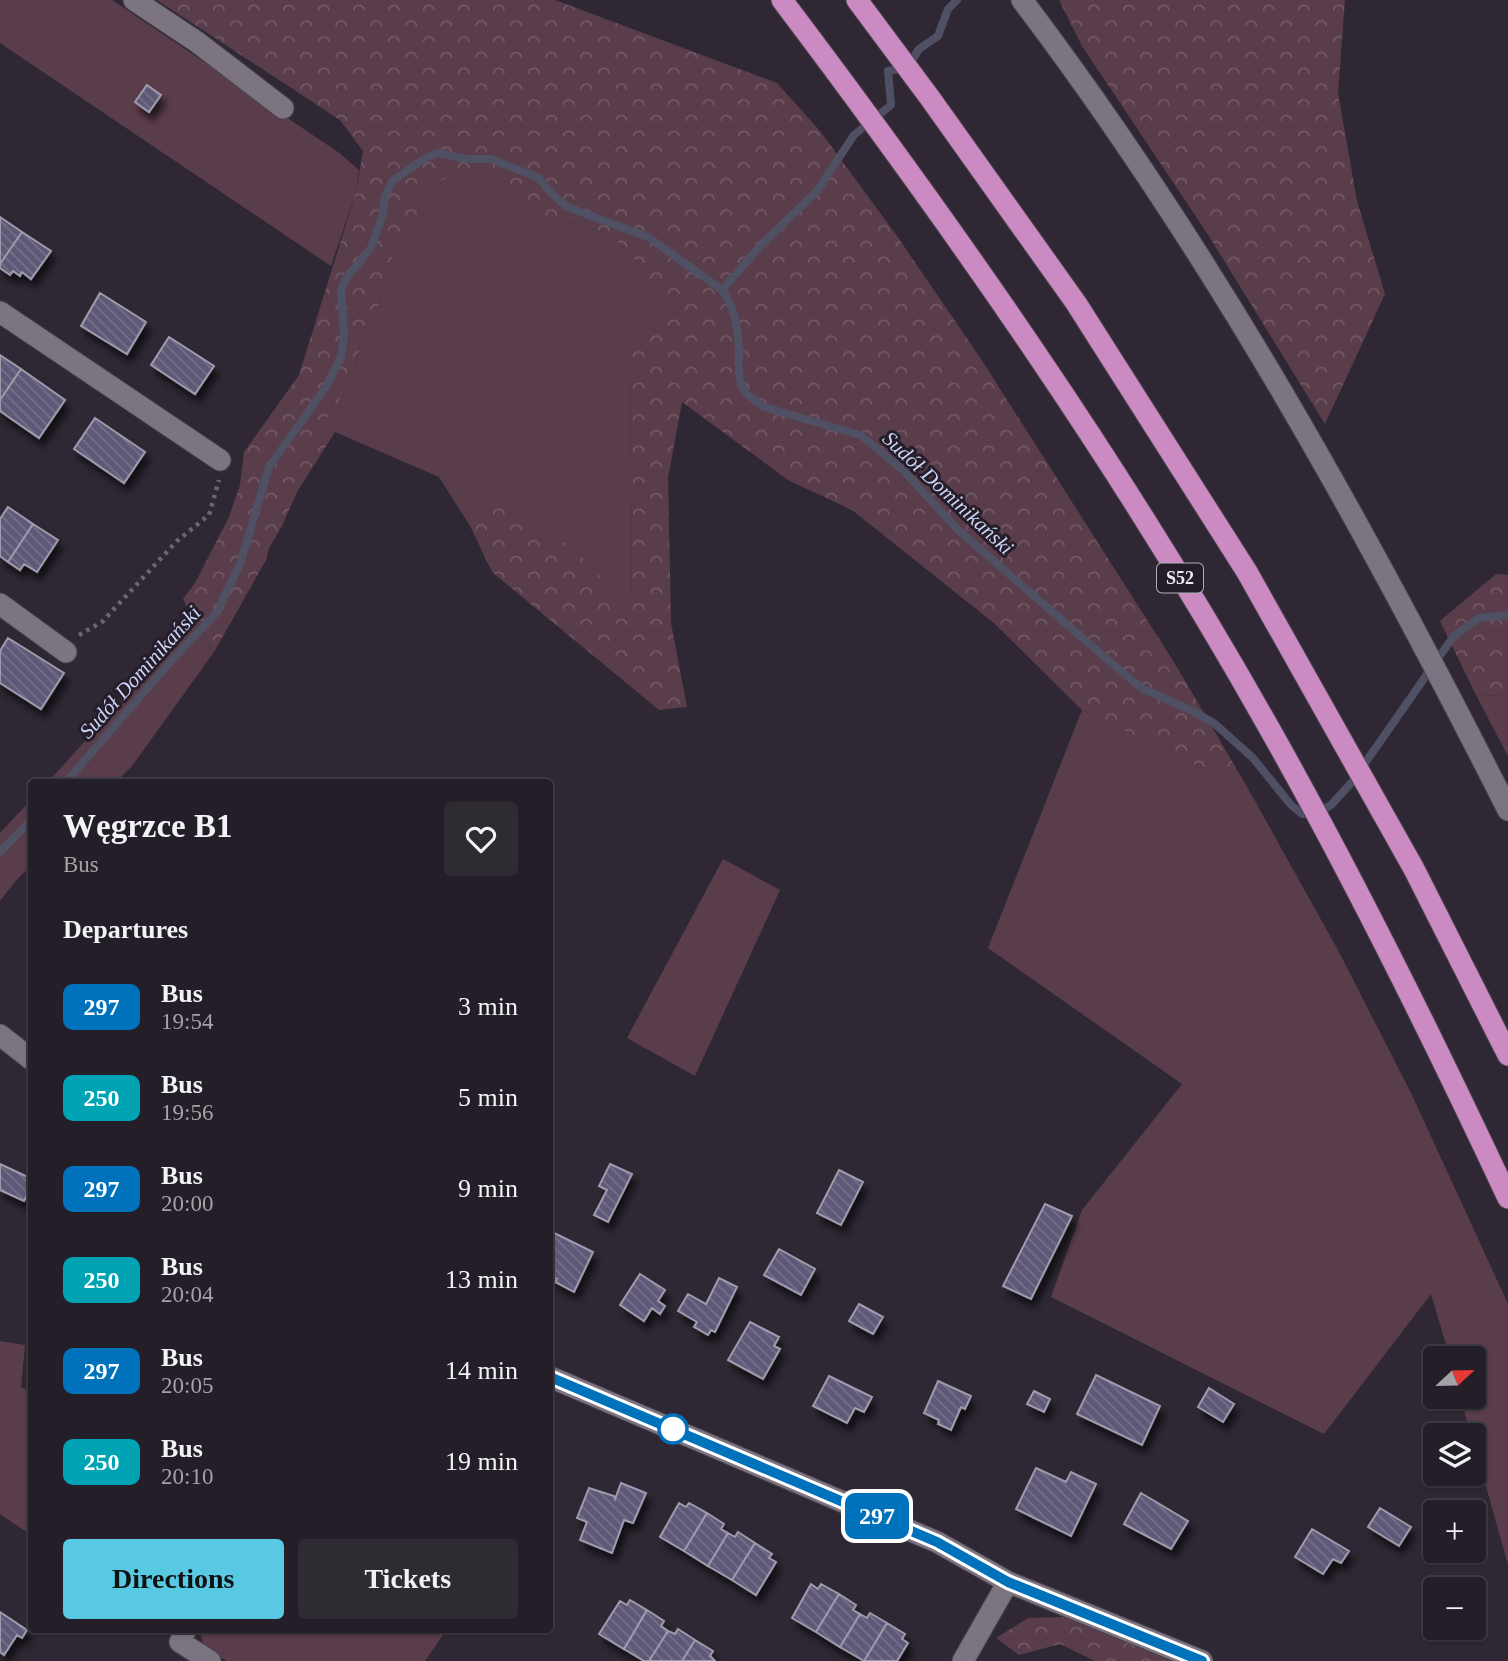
<!DOCTYPE html>
<html lang="en">
<head>
<meta charset="utf-8">
<style>
  :root { --surface:#231e27; --page:#2f2b33; --text:#f1f3f6; --muted:#a3a2a7; --line:#403c44; --accent:#58c9e3 }
  body { margin:0; font-family:Georgia,serif; background:var(--page); color:var(--text); height:100vh; display:flex; flex-direction:column; font-size:26px; white-space:nowrap }
  * { box-sizing:border-box; margin:0 }
  p { font-size:23px; color:var(--muted) }
  .icon { flex:none; width:38px; height:38px; fill:none; stroke:currentColor; stroke-width:2; stroke-linecap:round; stroke-linejoin:round }
  .map { position:relative; flex:1; overflow:hidden }
  .drawer { position:absolute; left:28px; top:779px; width:525px; height:854px; display:flex; flex-direction:column; background:var(--surface); border-radius:7px; box-shadow:0 2px 5px #0004,0 0 0 2px var(--line) }
  .drawer>* { flex:none }
  .badge { padding:0 14px; border-radius:10px; font-size:24px; line-height:46px }
  .needle { width:46px; rotate:68deg }
  .tools { position:absolute; left:1423px; top:1346px; display:grid; gap:14px }
  .tools a { display:grid; place-items:center; width:63px; height:63px; border-radius:7px; background:var(--surface); box-shadow:0 2px 5px #0004,0 0 0 2px var(--line); font-size:35px }
  .map>.badge { position:absolute; translate:-50% -50%; box-shadow:0 0 0 4px #fff }
  h2 { padding:0 35px; font-size:26px; line-height:63px }
  .round { display:grid; place-items:center; flex:none; width:74px; height:74px; border-radius:7px; background:var(--page) }
  .head { display:flex; align-items:center; justify-content:space-between; height:119px; padding:0 35px }
  h1 { font-size:33px; font-weight:700; line-height:52px }
  .primary-button { display:flex; gap:14px; margin-top:auto; padding:14px 35px }
  .primary-button a { flex:1; height:80px; border-radius:7px; background:var(--accent); color:#111; font-size:28px; font-weight:700; line-height:80px; text-align:center }
  .primary-button a+a { background:var(--page); color:var(--text) }
  ul { padding:0; list-style:none }
  li { display:flex; align-items:center; gap:21px; height:91px; padding:0 35px }
  li div { flex:1 }
  li b { display:block; font-size:26px }
  li em { font-style:normal }
  li .badge { min-width:77px; font-weight:700; text-align:center }
  .map>svg:first-child { display:block }
  .green { fill:#5a3d4a }
  .forest { fill:url(#forest-crowns) }
  .lines { fill:none; stroke-linecap:round; stroke-linejoin:round }
  .stream { stroke:#505064; stroke-width:8 }
  .building { fill:url(#building-back-hatch); stroke:#9e9bac; stroke-width:2; filter:url(#shadow) }
  .minor-casing { stroke:#4b454f; stroke-width:23 }
  .highway-casing { stroke:#4b454f; stroke-width:23 }
  .path { stroke:#6c6670; stroke-width:4.5; stroke-dasharray:3.5 5; stroke-linecap:butt }
  .minor { stroke:#7d7482; stroke-width:21 }
  .highway { stroke:#cc8ac2; stroke-width:21 }
  .line-casing { stroke:#fff; stroke-width:16 }
  .line { stroke:#0072bc; stroke-width:10 }
  .stop-dot { fill:#fff; stroke:#0072bc; stroke-width:3.5 }
  .labels { text-anchor:middle; stroke-width:6; stroke-linejoin:round; paint-order:stroke }
  .shield { fill:#251e2a; stroke:#b3aeb7; stroke-width:2 }
  .shield-label { font-size:18px; font-weight:bold; fill:#f0ebf3 }
  .water-label { font-size:21px; font-style:italic; fill:#ccd5f7; stroke:#251e2a }
</style>
</head>
<body>
<div class="map">
<svg width="1508" height="1661" viewBox="0 0 1508 1661">
  <defs>
    <pattern id="forest-crowns" width="20" height="18" patternUnits="userSpaceOnUse" patternTransform="scale(1.75)"><rect width="20" height="18" fill="#5a3d4a"/><path d="M2 6a3 3 0 1 1 6 0M12 15a3 3 0 1 1 6 0" fill="none" stroke="#725965"/></pattern>
    <pattern id="building-back-hatch" width="6" height="6" patternUnits="userSpaceOnUse" patternTransform="scale(1.75)"><rect width="6" height="6" fill="#5e5877"/><path d="M-1 5l2 2M0 0l6 6M5-1l2 2" fill="none" stroke="#75708b"/></pattern>
    <filter id="shadow"><feDropShadow dx="4.5" dy="8" stdDeviation="3.5" flood-color="#0009"/></filter>
  </defs>
  <rect width="100%" height="100%" fill="#2f2834"/>
  <path class="green" d="M 0,0 L 112,0 L 338,152 L 359,170 L 356,192 L 331,266 L 0,43 Z
    M 453,175 L 477,175 L 507,182 L 545,218 L 588,226 L 611,236 L 630,254 L 670,301 L 630,353 L 632,612 L 570,543 L 543,543 L 496,500 L 470,526 L 439,477 L 321,426 L 350,385 L 360,348 L 376,315 L 392,258 L 415,222 L 421,197 L 429,187 Z
    M 192,615 L 214,652 L 132,766 L 116,782 L 48,782 L 118,705 L 147,665 Z
    M 1476,695 L 1508,696 L 1508,756 Z
    M 1082,710 L 1250,792 L 1339,952 L 1412,1095 L 1508,1304 L 1508,1565 L 1474,1443 L 1474,1435 L 1471,1435 L 1460,1397 L 1474,1396 L 1474,1358 L 1450,1358 L 1431,1294 L 1324,1434 L 1051,1297 L 1082,1210 L 1182,1084 L 988,948 Z
    M 31,800 L 31,865 L 14,883 L 0,901 L 0,833 Z
    M 723,859 L 780,890 L 695,1076 L 627,1038 Z
    M 0,1341 L 25,1345 L 21,1388 L 32,1390 L 31,1535 L 0,1514 Z
    M 199,1629 L 447,1629 L 425,1661 L 227,1661 L 205,1649 Z"/>
  <path class="forest" d="M 157,0 L 555,0 L 777,83 L 820,131 L 897,236 L 981,359 L 1177,667 L 1250,792 L 1082,710 L 995,624 L 852,510 L 788,480 L 682,402 L 668,478 L 671,623 L 687,707 L 659,710 L 492,572 L 470,526 L 496,499 L 543,543 L 570,543 L 632,611 L 630,353 L 669,301 L 630,254 L 611,236 L 588,226 L 545,218 L 507,182 L 477,175 L 453,175 L 429,187 L 421,197 L 415,222 L 392,258 L 376,315 L 360,348 L 350,385 L 322,425 L 335,432 L 297,492 L 282,526 L 269,548 L 266,560 L 214,652 L 183,599 L 195,583 L 229,517 L 240,485 L 244,452 L 299,375 L 356,192 L 363,151 L 340,120 Z
    M 1059,0 L 1345,0 L 1338,93 L 1357,201 L 1385,294 L 1325,424 L 1207,233 L 1082,46 Z
    M 1496,574 L 1508,575 L 1508,696 L 1476,695 L 1440,621 Z
    M 1064,1617 L 1172,1661 L 1095,1661 L 1060,1644 L 1019,1655 L 996,1638 L 1028,1618 Z"/>
  <g class="lines">
    <path class="stream" d="M 722,290 L 762,244 L 817,191 L 854,135 L 891,105 L 888,71 L 907,68 L 919,49 L 938,36 L 948,9 L 957,0
      M 66,782 L 171,661 L 217,612 L 240,564 L 269,467 L 326,387 L 341,357 L 344,335 L 341,290 L 346,278 L 371,248 L 383,214 L 385,197 L 392,181 L 427,157 L 438,153 L 466,159 L 491,159 L 539,178 L 552,194 L 567,207 L 648,237 L 722,290 C 732,304 737,321 738,338 C 741,356 734,377 746,393 C 751,398 758,403 764,407 L 860,435 L 903,470 L 957,529 L 1123,673 L 1143,689 L 1193,711 L 1215,724 L 1253,758 L 1291,805 L 1302,814 L 1316,814 L 1331,805 L 1352,782 L 1453,637 L 1479,618 L 1508,615
      M 0,852 L 32,819"/>
  </g>
  <path class="building" d="M 147,85 L 161,95 L 149,112 L 135,102 Z
    M 0,217 L 22,232 L 0,264 Z
    M 22,232 L 51,251 L 31,279 L 22,272 L 20,276 L 13,271 L 10,275 L 0,268 L 0,264 Z
    M 100,293 L 146,322 L 127,354 L 81,326 Z
    M 169,337 L 214,366 L 195,394 L 151,365 Z
    M 0,355 L 21,369 L 0,400 Z
    M 21,369 L 65,400 L 39,438 L 0,411 L 0,400 Z
    M 95,418 L 145,452 L 124,483 L 74,449 Z
    M 8,507 L 33,524 L 8,562 L 0,556 L 0,519 Z
    M 33,524 L 58,540 L 37,572 L 24,564 L 20,570 L 8,562 Z
    M 8,638 L 64,673 L 41,709 L 0,683 L 0,651 Z
    M 0,1164 L 32,1179 L 32,1185 L 24,1201 L 0,1190 Z
    M 610,1164 L 632,1174 L 608,1222 L 594,1215 L 607,1190 L 599,1186 Z
    M 839,1170 L 863,1182 L 841,1225 L 817,1213 Z
    M 1045,1204 L 1072,1216 L 1031,1299 L 1003,1286 Z
    M 550,1231 L 593,1252 L 574,1292 L 555,1282 L 557,1279 L 550,1275 Z
    M 779,1249 L 815,1269 L 801,1295 L 764,1275 Z
    M 640,1274 L 665,1290 L 658,1301 L 665,1306 L 660,1314 L 652,1308 L 644,1321 L 620,1305 Z
    M 719,1278 L 737,1287 L 715,1332 L 711,1330 L 708,1335 L 694,1327 L 697,1322 L 678,1311 L 688,1294 L 706,1304 Z
    M 859,1304 L 883,1317 L 873,1334 L 849,1321 Z
    M 750,1322 L 779,1337 L 774,1346 L 780,1349 L 763,1379 L 728,1360 Z
    M 1096,1375 L 1160,1406 L 1142,1445 L 1077,1414 Z
    M 829,1376 L 872,1397 L 864,1412 L 855,1408 L 847,1423 L 813,1406 Z
    M 938,1381 L 971,1396 L 965,1409 L 961,1407 L 951,1430 L 938,1424 L 939,1420 L 924,1413 Z
    M 1209,1388 L 1234,1404 L 1223,1422 L 1198,1407 Z
    M 1034,1391 L 1050,1399 L 1044,1412 L 1027,1404 Z
    M 1036,1468 L 1066,1482 L 1071,1472 L 1096,1484 L 1071,1536 L 1016,1509 Z
    M 621,1483 L 646,1493 L 633,1523 L 624,1520 L 612,1553 L 580,1540 L 587,1522 L 577,1518 L 589,1488 L 614,1496 L 615,1499 Z
    M 1141,1493 L 1188,1521 L 1171,1549 L 1124,1524 Z
    M 679,1503 L 686,1507 L 689,1503 L 707,1513 L 684,1551 L 660,1537 Z
    M 1380,1508 L 1411,1527 L 1399,1546 L 1368,1527 Z
    M 707,1513 L 724,1524 L 721,1529 L 728,1533 L 708,1566 L 684,1551 Z
    M 1312,1529 L 1349,1551 L 1341,1563 L 1333,1559 L 1323,1574 L 1295,1557 Z
    M 738,1532 L 755,1543 L 732,1580 L 708,1566 L 728,1533 L 735,1537 Z
    M 755,1543 L 772,1554 L 769,1558 L 776,1562 L 756,1595 L 732,1580 Z
    M 811,1584 L 818,1589 L 821,1584 L 839,1594 L 816,1632 L 792,1618 Z
    M 839,1594 L 856,1605 L 853,1610 L 860,1614 L 840,1647 L 816,1632 Z
    M 630,1600 L 647,1610 L 624,1649 L 599,1634 L 620,1601 L 627,1605 Z
    M 647,1610 L 664,1621 L 661,1626 L 668,1631 L 649,1661 L 644,1661 L 624,1649 Z
    M 0,1612 L 27,1630 L 22,1638 L 17,1635 L 4,1655 L 0,1652 Z
    M 870,1613 L 887,1623 L 864,1661 L 840,1647 L 860,1614 L 867,1618 Z
    M 887,1623 L 905,1634 L 902,1639 L 908,1643 L 897,1661 L 864,1661 Z
    M 678,1629 L 695,1640 L 682,1661 L 649,1661 L 668,1631 L 675,1634 Z
    M 695,1640 L 713,1651 L 710,1656 L 715,1661 L 682,1661 Z"/>
  <g class="lines">
    <g class="minor-casing">
      <path id="minor" d="M 134,0 L 197,42 L 283,108
        M 1022,0 C 1213,252 1366,529 1508,810
        M 0,312 L 220,460
        M 0,604 L 66,652
        M 0,1035 L 32,1060
        M 550,1377 L 937,1542 L 1008,1582 L 1202,1661
        M 186,1629 L 180,1642 L 210,1661
        M 963,1661 L 1008,1582"/>
    </g>
    <g class="highway-casing">
      <path id="highway" d="M 782,0 C 958,233 1125,472 1268,726 C 1355,880 1433,1038 1508,1198
        M 857,0 L 930,98 L 1076,303 L 1247,572 L 1414,869 L 1508,1055"/>
    </g>
    <path class="path" d="M 79,635 L 102,622 L 177,541 L 209,515 L 219,480"/>
    <use href="#minor" class="minor"/>
    <use href="#highway" class="highway"/>
  </g>
  <g class="lines">
    <g class="line-casing">
      <path id="line" d="M 550,1377 L 937,1542 L 1008,1582 L 1202,1661"/>
    </g>
    <use href="#line" class="line"/>
  </g>
  <circle class="stop-dot" cx="673" cy="1429" r="14"/>
  <g class="labels">
    <rect class="shield" x="1157" y="563.5" width="46" height="29" rx="5"/>
    <g class="shield-label">
      <text x="1180" y="584">S52</text>
    </g>
    <g class="water-label">
      <text transform="translate(948 493) rotate(43)" y="7">Sudół Dominikański</text>
      <text transform="translate(140 672) rotate(-48)" y="7">Sudół Dominikański</text>
    </g>
  </g>
</svg>
<div class="tools">
<a><svg class="needle" viewBox="-14 -14 28 28"><path d="M0-13l5 13h-10z" fill="#e53935"/><path d="M0 13l5-13h-10z" fill="#a3a2a7"/></svg></a>
<a><svg class="icon" aria-label="layers" viewBox="0 0 24 24"><path d="M12 4l9 5-9 5-9-5zM3 14l9 5 9-5"/></svg></a>
<a>+</a>
<a>−</a>
</div>
<b class="badge" style="left:877px;top:1516px;background:#0072bc;color:#fff">297</b>
<section class="drawer">
<div class="head"><div><h1>Węgrzce B1</h1><p>Bus</p></div><a class="round"><svg class="icon" aria-label="heart" viewBox="0 0 24 24"><path d="M12 20l-8-8c-3-5 5-10 8-4 3-6 11-1 8 4z"/></svg></a></div>
<h2>Departures</h2>
<ul>
<li><span class="badge" style="background:#0072bc;color:#fff">297</span><div><b>Bus</b><p>19:54</p></div><em>3 min</em></li>
<li><span class="badge" style="background:#00a3b4;color:#fff">250</span><div><b>Bus</b><p>19:56</p></div><em>5 min</em></li>
<li><span class="badge" style="background:#0072bc;color:#fff">297</span><div><b>Bus</b><p>20:00</p></div><em>9 min</em></li>
<li><span class="badge" style="background:#00a3b4;color:#fff">250</span><div><b>Bus</b><p>20:04</p></div><em>13 min</em></li>
<li><span class="badge" style="background:#0072bc;color:#fff">297</span><div><b>Bus</b><p>20:05</p></div><em>14 min</em></li>
<li><span class="badge" style="background:#00a3b4;color:#fff">250</span><div><b>Bus</b><p>20:10</p></div><em>19 min</em></li>
</ul>
<div class="primary-button"><a>Directions</a><a>Tickets</a></div>
</section>
</div>
</body>
</html>
